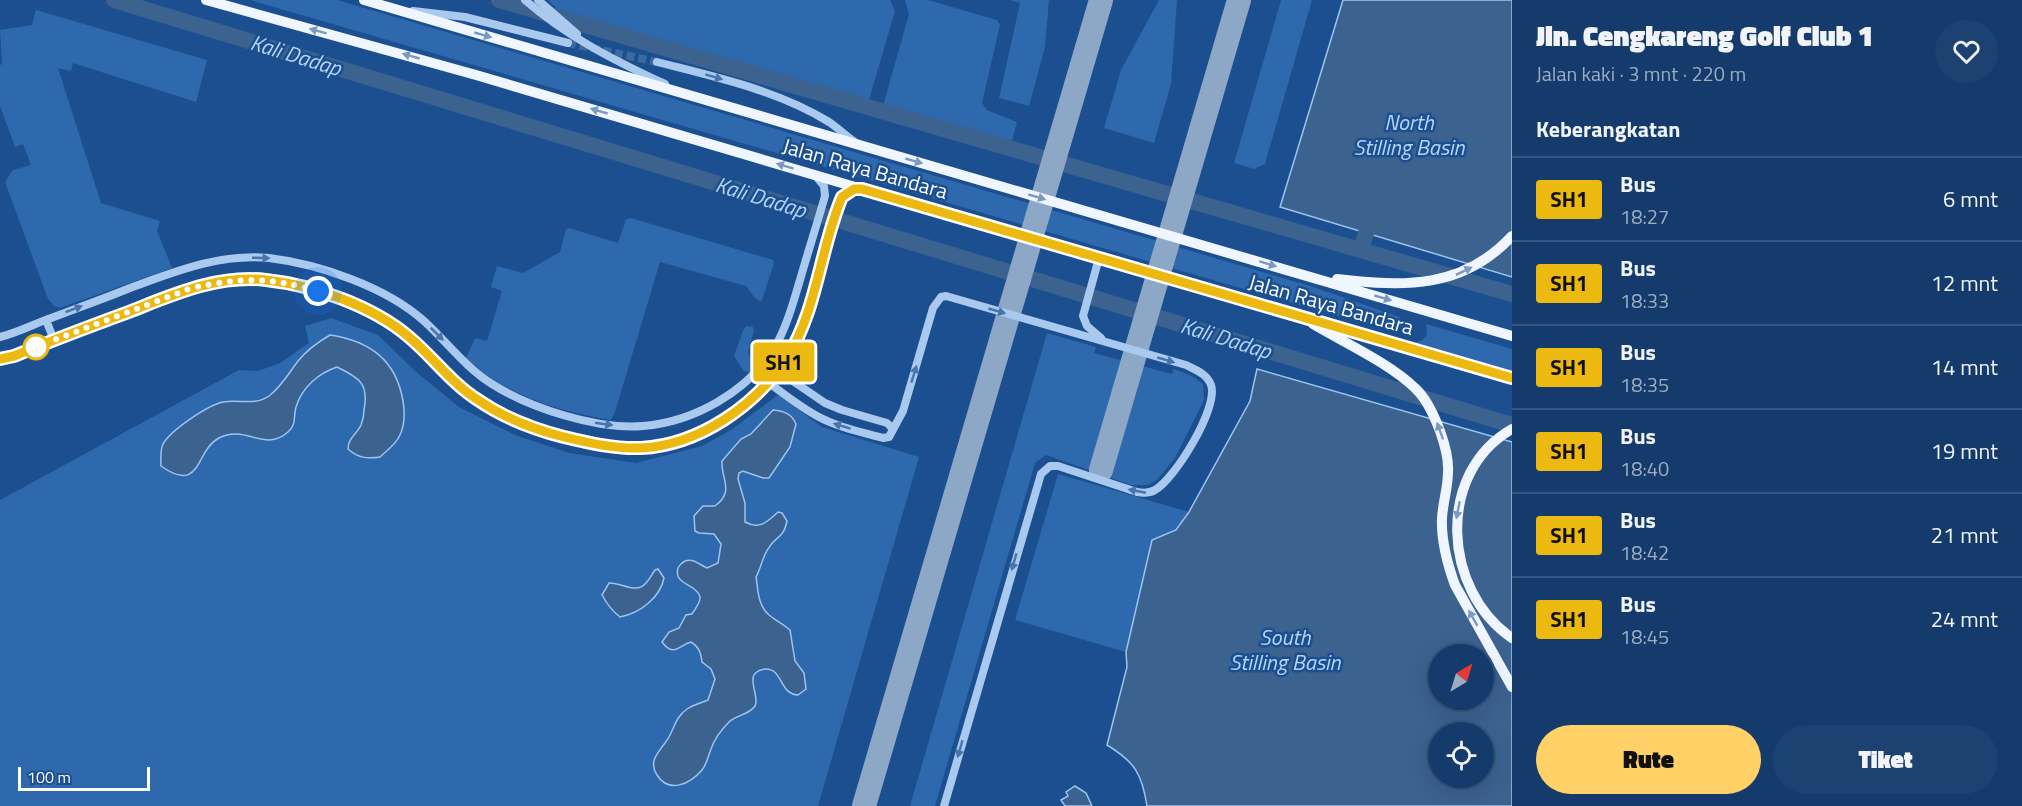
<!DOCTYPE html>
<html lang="id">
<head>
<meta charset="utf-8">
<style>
  :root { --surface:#143b6b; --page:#1d4271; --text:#f1f3f6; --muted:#9dadc1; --line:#33557e; --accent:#ffd166 }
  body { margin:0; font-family:"Titillium Web",sans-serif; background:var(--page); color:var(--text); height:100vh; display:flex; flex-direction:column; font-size:22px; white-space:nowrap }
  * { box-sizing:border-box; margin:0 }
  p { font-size:20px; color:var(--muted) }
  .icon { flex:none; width:33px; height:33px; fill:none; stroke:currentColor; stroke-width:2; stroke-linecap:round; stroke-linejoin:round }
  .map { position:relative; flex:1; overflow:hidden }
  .side { display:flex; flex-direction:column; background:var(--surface); width:510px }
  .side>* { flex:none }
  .badge { padding:0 12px; border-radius:4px; font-size:21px; line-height:39px }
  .needle { width:39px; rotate:38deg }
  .controls { position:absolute; left:1428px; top:644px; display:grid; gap:12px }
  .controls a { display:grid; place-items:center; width:66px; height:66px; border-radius:50%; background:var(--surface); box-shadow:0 6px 24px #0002,0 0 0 2px var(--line); font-size:30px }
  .scale { position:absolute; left:18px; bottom:15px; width:132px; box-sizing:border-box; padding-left:6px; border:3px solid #fff; border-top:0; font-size:16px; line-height:21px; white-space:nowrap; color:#fff; -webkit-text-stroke:4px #1b4f8f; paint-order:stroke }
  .you { position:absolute; width:30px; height:30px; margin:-15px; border:4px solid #fff; border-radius:50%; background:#1a73e8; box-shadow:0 0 0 9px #1a73e833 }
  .map>.badge { position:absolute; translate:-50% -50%; box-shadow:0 0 0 3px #fff }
  h2 { padding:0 24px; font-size:22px; line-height:54px }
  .round { display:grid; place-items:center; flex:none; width:63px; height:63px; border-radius:32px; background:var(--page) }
  .head { display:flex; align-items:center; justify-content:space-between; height:102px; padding:0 24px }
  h1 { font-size:28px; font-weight:800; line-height:45px }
  .button { display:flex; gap:12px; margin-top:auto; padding:12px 24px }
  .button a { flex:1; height:69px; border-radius:36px; background:var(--accent); color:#111; font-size:24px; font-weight:800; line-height:69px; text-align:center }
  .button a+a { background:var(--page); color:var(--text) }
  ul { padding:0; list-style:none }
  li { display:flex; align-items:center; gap:18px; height:84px; padding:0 24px; border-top:2px solid var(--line) }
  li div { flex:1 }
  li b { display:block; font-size:22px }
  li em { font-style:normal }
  li .badge { min-width:66px; font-weight:700; text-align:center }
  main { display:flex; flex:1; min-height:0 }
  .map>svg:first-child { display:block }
  .green { fill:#2e69ad }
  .water { fill:#3c6290; stroke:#9cc4f0; stroke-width:1.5; fill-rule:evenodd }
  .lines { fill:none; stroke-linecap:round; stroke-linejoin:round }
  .river { stroke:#3c6290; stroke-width:16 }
  .taxiway { stroke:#8da7c7; stroke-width:24 }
  .minor-tunnel { stroke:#3d69a0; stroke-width:8; stroke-dasharray:8 4; stroke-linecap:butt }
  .minor { stroke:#a9c9ee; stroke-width:8 }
  .major { stroke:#f0f6ff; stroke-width:10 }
  .oneway { fill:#7b9ac1 }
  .oneway2 { fill:#4674ac }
  .line-casing { stroke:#fff; stroke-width:14 }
  .line { stroke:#ecb910; stroke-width:9 }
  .walk { stroke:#fff; stroke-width:6; stroke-dasharray:0 10.8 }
  .stop-dot { fill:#fff; stroke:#ecb910; stroke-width:3 }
  .labels { text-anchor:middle; stroke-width:5; stroke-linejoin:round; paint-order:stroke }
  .street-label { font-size:21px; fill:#fff; stroke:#1b4f8f }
  .water-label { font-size:22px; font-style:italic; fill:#b5d3f5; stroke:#1b4f8f }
</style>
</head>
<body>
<main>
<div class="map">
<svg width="1512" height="806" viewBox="0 0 1512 806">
  <rect width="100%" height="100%" fill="#1b4f8f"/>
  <path class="green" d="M 250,0 L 337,0 L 1310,286 L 1397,316 L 1401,318 L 1403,326 L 1400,329 L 1396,329 L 1360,322 L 1299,305 Z
    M 548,0 L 890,0 L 895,11 L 869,100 L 865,100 L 560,12 Z
    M 905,0 L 928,0 L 997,20 L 1000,25 L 982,103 L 987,110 L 1017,122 L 1009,152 L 881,113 L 909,14 Z
    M 1010,0 L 1049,0 L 1045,47 L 1029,106 L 999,98 L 1020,3 Z
    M 1159,0 L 1177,0 L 1171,84 L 1154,143 L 1104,128 L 1121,70 Z
    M 1281,0 L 1312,0 L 1265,164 L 1254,169 L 1234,163 Z
    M 36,10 L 207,60 L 196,102 L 73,63 L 71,71 L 58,68 L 101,203 L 160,221 L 157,231 L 172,268 L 60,308 L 54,306 L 48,299 L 5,182 L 13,170 L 31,165 L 23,144 L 15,147 L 0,106 L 0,65 L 2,64 L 0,30 L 32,25 Z
    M 631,218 L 773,260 L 774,263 L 762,300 L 760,301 L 755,298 L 746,286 L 660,262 L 615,412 L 611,420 C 556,411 508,396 466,358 L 475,338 L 487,341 L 502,291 L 491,287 L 497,266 L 523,273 L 560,252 L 566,229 L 569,228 L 618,243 L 626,219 Z
    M 331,318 L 378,335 L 415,371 L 459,407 L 515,435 L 569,453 L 636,463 L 702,446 L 731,430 L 778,395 L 822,427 L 919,457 L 818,806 L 0,806 L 0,500 L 239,370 L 258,371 L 280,363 L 309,343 L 305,326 Z
    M 1426,324 L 1512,349 L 1512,371 L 1414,343 L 1421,341 L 1427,335 Z
    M 746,326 L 753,327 L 754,331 L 748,352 L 755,367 L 750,373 L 743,370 L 734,356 L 743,331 Z
    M 1047,333 L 1096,347 L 1094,353 L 1172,374 L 1174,369 L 1192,376 L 1203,384 L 1204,400 L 1175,458 L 1157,480 L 1148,485 L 1131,485 L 1046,455 L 1035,463 L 935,806 L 910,806 Z
    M 1058,474 L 1189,512 L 1176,530 L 1152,540 L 1126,652 L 1015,620 Z"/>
  <path class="water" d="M 1343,0 L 1512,0 L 1512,277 L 1280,207 Z
    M 330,335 C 370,341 396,360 403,401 C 405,413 405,426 399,437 C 395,445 386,451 380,457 C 367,459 358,458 348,449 C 348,438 357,434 361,425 C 363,420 364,415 364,410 C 369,384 360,378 337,367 C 319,373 302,387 296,407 C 293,417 297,424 288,432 C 264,453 246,424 219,438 C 195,450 202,495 161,466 C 161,459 160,450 163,444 C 171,430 208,405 223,402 C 238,399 255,406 269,396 C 281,387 289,373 298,361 C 307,350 318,342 330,335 Z
    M 1257,369 L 1512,442 L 1512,806 L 1147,806 C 1142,774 1135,762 1107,745 L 1127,667 L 1126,652 L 1152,540 L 1176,530 L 1189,512 L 1250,401 ZM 1438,654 L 1484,654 L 1484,699 L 1438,699 ZM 1438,732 L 1484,732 L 1484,777 L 1438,777 Z
    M 773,410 C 784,411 792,414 796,424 L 790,447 L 769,478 L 763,478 L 743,471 L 739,473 L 738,479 L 745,503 L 745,522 C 760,530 767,522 778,512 L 782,513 L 787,521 C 783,540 776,535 768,549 C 762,558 761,568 756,577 C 758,590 758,606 769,615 C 775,620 783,624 790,630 L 795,661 L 804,673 L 806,689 L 798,695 C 779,694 783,668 765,669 C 741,672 761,696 755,706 C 749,715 736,715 729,722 C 722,729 714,740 711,749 C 708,756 707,764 702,770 C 690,784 669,794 657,775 C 646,759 664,748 670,735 C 675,725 677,716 687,709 C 693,705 701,703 708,700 L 715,679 L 711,669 L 702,662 C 701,653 699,647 691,642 C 679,645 674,658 662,642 L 669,632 L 679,628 L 686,615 L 692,614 C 695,609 701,602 700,597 C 697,584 673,585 678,568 C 680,564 681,563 685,561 C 688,560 691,560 694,561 C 698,563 703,566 707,568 L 718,563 L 721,544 L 714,534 L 699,533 L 695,531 L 694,516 L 703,506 L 715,506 C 735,491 721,480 722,461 L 741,439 L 751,434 Z
    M 658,569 L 664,578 C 660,598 640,613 620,617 C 612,611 607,604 602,595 L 609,583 C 621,582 636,595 646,583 C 650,579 652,574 655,570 Z
    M 1075,786 L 1086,793 L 1092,806 L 1065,806 L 1061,800 L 1068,796 L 1066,792 Z"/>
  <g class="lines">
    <path class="river" d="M 114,0 L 1512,425
      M 499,0 L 1512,294
      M 1361,250 L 1366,233"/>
    <path class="taxiway" d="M 1101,470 L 1239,0
      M 864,806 L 1101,0"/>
    <path class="minor-tunnel" d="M 568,43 L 657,62"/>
    <path class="minor" d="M 525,0 C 566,36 615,61 665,84
      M 538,0 L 577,34
      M 413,11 L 465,17 L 568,43
      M 657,62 C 715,77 777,90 829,122 C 838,128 846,136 855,142
      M 1099,258 L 1083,316 L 1087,326 L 1101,338
      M 46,320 L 54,340
      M 0,337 C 16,333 32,325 48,319 C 75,309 103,299 130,288 C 174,272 220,253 269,258 C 319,264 386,287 424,321 C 447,342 465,367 492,384 C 530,408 597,430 643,426 C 694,422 749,391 775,347 C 787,326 793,303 800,280 C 808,252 817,224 825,196 L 824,186 L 815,175
      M 0,359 L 14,355 C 51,341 88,327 126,313 C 170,296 217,274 266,280 C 313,285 373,306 409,337 C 434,358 453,386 482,403 C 527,429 588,450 641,448 C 699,445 755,406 786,359 C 818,311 819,248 842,197 L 853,189 L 861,189
      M 765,362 L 825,403 L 842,410 L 887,423 L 892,428
      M 756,373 C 776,388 795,404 817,416 C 837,427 861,432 883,438 L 889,437 L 903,411 L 933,308 L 941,297 L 946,296 L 1186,365 C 1196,370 1207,374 1211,385 C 1219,407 1175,479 1155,490 C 1150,493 1143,493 1137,492 L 1058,466 L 1050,466 L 1041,474 L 944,806"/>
    <path class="major" d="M 206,0 L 476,75 L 862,189 L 1512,378
      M 364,0 L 1512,336
      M 1337,279 C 1404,287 1463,289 1512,236
      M 1313,324 C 1345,343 1389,363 1415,388 C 1427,399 1434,415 1440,431 C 1445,445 1449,458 1448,472 C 1448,487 1443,502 1442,518 C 1441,541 1447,563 1455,585 L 1512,687
      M 1512,429 C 1435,473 1443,591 1512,638"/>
  </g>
  <defs><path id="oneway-solid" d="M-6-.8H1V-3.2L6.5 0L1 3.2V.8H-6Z" transform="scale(1.5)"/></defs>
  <g class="oneway">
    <use href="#oneway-solid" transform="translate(318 31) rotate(-165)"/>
    <use href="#oneway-solid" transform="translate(483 35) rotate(16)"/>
    <use href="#oneway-solid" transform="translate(411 56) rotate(-164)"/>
    <use href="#oneway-solid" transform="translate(599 111) rotate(-164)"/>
    <use href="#oneway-solid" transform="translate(914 161) rotate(16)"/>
    <use href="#oneway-solid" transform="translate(785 166) rotate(-163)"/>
    <use href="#oneway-solid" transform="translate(1037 197) rotate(16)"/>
    <use href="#oneway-solid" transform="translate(1268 264) rotate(17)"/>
    <use href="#oneway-solid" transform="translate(1464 271) rotate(-26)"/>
    <use href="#oneway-solid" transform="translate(1383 298) rotate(16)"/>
    <use href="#oneway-solid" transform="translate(1440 431) rotate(-110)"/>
    <use href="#oneway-solid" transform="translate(1458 510) rotate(101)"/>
    <use href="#oneway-solid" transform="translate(1473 618) rotate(-119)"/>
  </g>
  <g class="oneway2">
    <use href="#oneway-solid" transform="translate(714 77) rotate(17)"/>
    <use href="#oneway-solid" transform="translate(261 258) rotate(2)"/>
    <use href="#oneway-solid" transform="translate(74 309) rotate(-21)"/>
    <use href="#oneway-solid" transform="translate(997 311) rotate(16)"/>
    <use href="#oneway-solid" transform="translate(437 334) rotate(45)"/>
    <use href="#oneway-solid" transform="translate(1166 360) rotate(16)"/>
    <use href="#oneway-solid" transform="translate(914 374) rotate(-73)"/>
    <use href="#oneway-solid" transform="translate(604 424) rotate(8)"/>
    <use href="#oneway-solid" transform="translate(842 426) rotate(-163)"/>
    <use href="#oneway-solid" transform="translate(1137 491) rotate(-169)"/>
    <use href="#oneway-solid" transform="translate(1014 562) rotate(106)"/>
    <use href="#oneway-solid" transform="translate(960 749) rotate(106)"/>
  </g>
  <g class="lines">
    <g class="line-casing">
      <path id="line" d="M 0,359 L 14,356 C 51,341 88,327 126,313 C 170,296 217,274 266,280 C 313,285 373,306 409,337 C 433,357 451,383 478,400 C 504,418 533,429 564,437 C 589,443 615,449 641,448 C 699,445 755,406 786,359 C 817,312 820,248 842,197 L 854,189 L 862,189 L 1512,378"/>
    </g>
    <use href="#line" class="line"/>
    <path class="walk" d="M 36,347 L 189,289 C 238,277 269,277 318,291"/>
  </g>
  <circle class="stop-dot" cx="36" cy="347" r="12"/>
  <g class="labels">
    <g class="street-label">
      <text transform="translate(865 169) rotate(16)" y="7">Jalan Raya Bandara</text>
      <text transform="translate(1331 305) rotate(16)" y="7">Jalan Raya Bandara</text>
    </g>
    <g class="water-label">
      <text transform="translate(296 55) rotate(17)" y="8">Kali Dadap</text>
      <text x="1409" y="130">North<tspan x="1409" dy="25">Stilling Basin</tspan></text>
      <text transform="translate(761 197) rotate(17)" y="8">Kali Dadap</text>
      <text transform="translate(1226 338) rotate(17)" y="8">Kali Dadap</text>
      <text x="1285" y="645">South<tspan x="1285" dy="25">Stilling Basin</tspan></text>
    </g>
  </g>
</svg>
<div class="controls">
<a><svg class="needle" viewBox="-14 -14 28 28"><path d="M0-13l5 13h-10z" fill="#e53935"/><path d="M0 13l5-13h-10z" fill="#9dadc1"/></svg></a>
<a><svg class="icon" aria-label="locate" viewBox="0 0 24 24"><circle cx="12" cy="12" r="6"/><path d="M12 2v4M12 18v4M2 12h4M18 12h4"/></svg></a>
</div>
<div class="scale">100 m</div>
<div class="you" style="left:318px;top:291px"></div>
<b class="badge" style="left:784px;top:362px;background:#ecb910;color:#111">SH1</b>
</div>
<section class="side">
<div class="head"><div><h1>Jln. Cengkareng Golf Club 1</h1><p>Jalan kaki · 3 mnt · 220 m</p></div><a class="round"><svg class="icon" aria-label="heart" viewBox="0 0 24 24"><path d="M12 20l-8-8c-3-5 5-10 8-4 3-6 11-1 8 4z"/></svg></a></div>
<h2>Keberangkatan</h2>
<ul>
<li><span class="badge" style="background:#ecb910;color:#111">SH1</span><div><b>Bus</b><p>18:27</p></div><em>6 mnt</em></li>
<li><span class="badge" style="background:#ecb910;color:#111">SH1</span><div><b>Bus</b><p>18:33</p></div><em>12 mnt</em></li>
<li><span class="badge" style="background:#ecb910;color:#111">SH1</span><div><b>Bus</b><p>18:35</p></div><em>14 mnt</em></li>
<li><span class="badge" style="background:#ecb910;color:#111">SH1</span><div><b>Bus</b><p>18:40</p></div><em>19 mnt</em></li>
<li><span class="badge" style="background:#ecb910;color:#111">SH1</span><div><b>Bus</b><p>18:42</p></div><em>21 mnt</em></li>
<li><span class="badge" style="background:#ecb910;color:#111">SH1</span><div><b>Bus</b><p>18:45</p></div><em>24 mnt</em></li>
</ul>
<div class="button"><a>Rute</a><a>Tiket</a></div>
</section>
</main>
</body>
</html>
